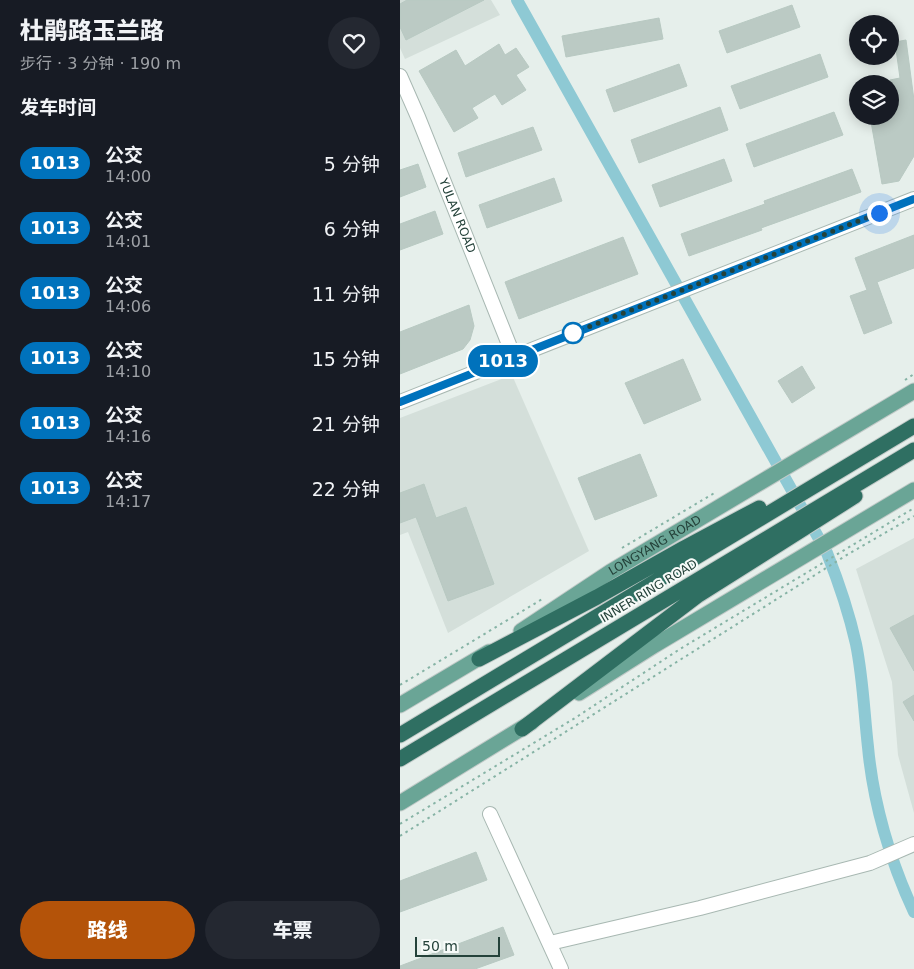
<!DOCTYPE html>
<html lang="zh">
<head>
<meta charset="utf-8">
<style>
  :root { --surface:#171b24; --page:#242831; --text:#f1f3f6; --muted:#9ea1a6; --accent:#b45309 }
  body { margin:0; font-family:"DejaVu Sans","Noto Sans SC",sans-serif; background:var(--page); color:var(--text); height:100vh; display:flex; flex-direction:column; font-size:19px; white-space:nowrap }
  * { box-sizing:border-box; margin:0 }
  p { font-size:16px; color:var(--muted) }
  .icon { flex:none; width:28px; height:28px; fill:none; stroke:currentColor; stroke-width:2; stroke-linecap:round; stroke-linejoin:round }
  .map { position:relative; flex:1; overflow:hidden }
  .panel { display:flex; flex-direction:column; background:var(--surface); width:400px }
  .panel>* { flex:none }
  .badge { padding:0 10px; border-radius:16px; font-size:18px; line-height:32px }
  .tools { position:absolute; left:449px; top:15px; display:grid; gap:10px }
  .tools a { display:grid; place-items:center; width:50px; height:50px; border-radius:50%; background:var(--surface); box-shadow:0 2px 12px #0003; font-size:25px }
  .scale { position:absolute; left:15px; bottom:12px; width:85px; box-sizing:border-box; padding-left:5px; border:2px solid #24423a; border-top:0; font-size:14px; line-height:18px; white-space:nowrap; color:#24423a; -webkit-text-stroke:4px #f7fbf9; paint-order:stroke }
  .you { position:absolute; width:25px; height:25px; margin:-12px; border:4px solid #fff; border-radius:50%; background:#1a73e8; box-shadow:0 0 0 8px #1a73e833 }
  .map>.badge { position:absolute; translate:-50% -50%; box-shadow:0 0 0 2px #fff }
  h2 { padding:0 20px; font-size:19px; line-height:45px }
  .round { display:grid; place-items:center; flex:none; width:52px; height:52px; border-radius:26px; background:var(--page) }
  .head { display:flex; align-items:center; justify-content:space-between; height:85px; padding:0 20px }
  h1 { font-size:24px; font-weight:800; line-height:38px }
  .action { display:flex; gap:10px; margin-top:auto; padding:10px 20px }
  .action a { flex:1; height:58px; border-radius:30px; background:var(--accent); color:#fff; font-size:20px; font-weight:800; line-height:58px; text-align:center }
  .action a+a { background:var(--page); color:var(--text) }
  ul { padding:0; list-style:none }
  li { display:flex; align-items:center; gap:15px; height:65px; padding:0 20px }
  li div { flex:1 }
  li b { display:block; font-size:19px }
  li em { font-style:normal }
  li .badge { min-width:55px; font-weight:700; text-align:center }
  main { display:flex; flex:1; min-height:0 }
  .map>svg:first-child { display:block }
  .built { fill:#d4dfda }
  .lines { fill:none; stroke-linecap:round; stroke-linejoin:round }
  .canal { stroke:#8ec9d4; stroke-width:12 }
  .building { fill:#bbcac4; stroke:#b8c9c2 }
  .minor-casing { stroke:#a8b8b2; stroke-width:16 }
  .major-casing { stroke:#c2cac8; stroke-width:17 }
  .highway-casing { stroke:#c2cac8; stroke-width:17 }
  .path { stroke:#86b3a5; stroke-width:2; stroke-dasharray:2.5 4; stroke-linecap:butt }
  .minor { stroke:#fff; stroke-width:14 }
  .major { stroke:#6aa596; stroke-width:15 }
  .highway { stroke:#2f6f62; stroke-width:15 }
  .line-casing { stroke:#fff; stroke-width:11 }
  .line { stroke:#0072bc; stroke-width:8 }
  .walk { stroke:#24423a; stroke-width:5; stroke-dasharray:0 9 }
  .stop-dot { fill:#fff; stroke:#0072bc; stroke-width:2.5 }
  .labels { text-anchor:middle; stroke-width:4; stroke-linejoin:round; paint-order:stroke }
  .street-label { font-size:12px; fill:#24423a; stroke:#f7fbf9 }
</style>
</head>
<body>
<main>
<section class="panel">
<div class="head"><div><h1>杜鹃路玉兰路</h1><p>步行 · 3 分钟 · 190 m</p></div><a class="round"><svg class="icon" aria-label="heart" viewBox="0 0 24 24"><path d="M12 20l-8-8c-3-5 5-10 8-4 3-6 11-1 8 4z"/></svg></a></div>
<h2>发车时间</h2>
<ul>
<li><span class="badge" style="background:#0072bc;color:#fff">1013</span><div><b>公交</b><p>14:00</p></div><em>5 分钟</em></li>
<li><span class="badge" style="background:#0072bc;color:#fff">1013</span><div><b>公交</b><p>14:01</p></div><em>6 分钟</em></li>
<li><span class="badge" style="background:#0072bc;color:#fff">1013</span><div><b>公交</b><p>14:06</p></div><em>11 分钟</em></li>
<li><span class="badge" style="background:#0072bc;color:#fff">1013</span><div><b>公交</b><p>14:10</p></div><em>15 分钟</em></li>
<li><span class="badge" style="background:#0072bc;color:#fff">1013</span><div><b>公交</b><p>14:16</p></div><em>21 分钟</em></li>
<li><span class="badge" style="background:#0072bc;color:#fff">1013</span><div><b>公交</b><p>14:17</p></div><em>22 分钟</em></li>
</ul>
<div class="action"><a>路线</a><a>车票</a></div>
</section>
<div class="map">
<svg width="514" height="969" viewBox="0 0 514 969">
  <rect width="100%" height="100%" fill="#e6efeb"/>
  <path class="built" d="M 0,0 L 91,0 L 100,15 L 5,59 L 0,48 Z
    M 112,375 L 189,551 L 48,633 L 8,532 L 0,535 L 0,418 Z
    M 514,538 L 514,813 L 498,755 L 492,682 L 456,569 Z"/>
  <g class="lines">
    <path class="canal" d="M 117,0 L 427,553 C 439,583 449,613 456,644 C 463,678 464,712 468,747 C 473,802 490,861 514,912"/>
  </g>
  <path class="building" d="M 7,0 L 84,0 L 6,40 L 0,27 L 0,4 Z
    M 392,5 L 400,27 L 327,53 L 319,31 Z
    M 259,18 L 263,39 L 166,57 L 162,36 Z
    M 506,40 L 514,100 L 514,156 L 499,181 L 482,184 L 470,116 L 490,116 L 490,80 L 500,78 L 495,42 Z
    M 99,44 L 105,55 L 116,48 L 129,67 L 116,75 L 126,90 L 102,105 L 95,94 L 72,108 L 78,118 L 54,132 L 19,71 L 56,50 L 65,66 Z
    M 420,54 L 428,77 L 340,109 L 331,86 Z
    M 279,64 L 287,86 L 214,112 L 206,90 Z
    M 320,107 L 328,130 L 239,163 L 231,140 Z
    M 434,112 L 443,135 L 354,167 L 346,144 Z
    M 133,127 L 142,150 L 66,177 L 58,153 Z
    M 324,159 L 332,181 L 260,207 L 252,185 Z
    M 18,164 L 26,187 L 0,197 L 0,170 Z
    M 452,169 L 461,192 L 361,228 L 362,230 L 289,256 L 281,234 L 365,204 L 364,201 Z
    M 154,178 L 162,201 L 87,228 L 79,205 Z
    M 35,211 L 43,234 L 0,250 L 0,224 Z
    M 514,235 L 514,268 L 477,282 L 492,323 L 464,334 L 450,296 L 467,290 L 455,258 Z
    M 223,237 L 238,274 L 119,319 L 105,282 Z
    M 69,305 L 74,326 L 70,340 L 63,349 L 0,374 L 0,332 Z
    M 283,359 L 301,400 L 244,424 L 225,383 Z
    M 402,366 L 415,388 L 392,403 L 378,381 Z
    M 240,454 L 257,496 L 195,520 L 178,478 Z
    M 24,484 L 36,518 L 66,507 L 94,584 L 48,601 L 16,517 L 0,523 L 0,493 Z
    M 514,615 L 514,671 L 490,628 Z
    M 514,695 L 514,721 L 503,702 Z
    M 76,852 L 87,880 L 0,912 L 0,881 Z
    M 103,927 L 114,955 L 75,969 L 0,969 L 0,966 Z"/>
  <g class="lines">
    <g class="minor-casing">
      <g id="minor">
        <path id="s1" d="M 0,76 L 18,117 L 114,357"/>
        <path d="M 0,402 L 514,199"/>
        <path d="M 90,814 L 161,969"/>
        <path d="M 150,943 L 300,908 L 470,863 L 514,844"/>
      </g>
    </g>
    <g class="major-casing">
      <g id="major">
        <path id="s2" d="M 121,631 L 210,572 L 514,391"/>
        <path d="M 179,693 L 255,645 L 514,490"/>
        <path d="M 0,705 L 89,652"/>
        <path d="M 0,803 L 132,722"/>
      </g>
    </g>
    <g class="highway-casing">
      <path id="highway" d="M 79,659 L 197,597 L 284,548 L 359,508
        M 122,729 L 297,596 L 455,496
        M 0,735 L 514,426
        M 0,759 L 514,450"/>
    </g>
    <path class="path" d="M 505,380 L 514,374
      M 222,548 L 316,492
      M 0,685 L 144,598
      M 0,824 L 175,718 L 280,649 L 514,508
      M 0,836 L 450,553 L 514,516"/>
    <use href="#minor" class="minor"/>
    <use href="#major" class="major"/>
    <use href="#highway" class="highway"/>
  </g>
  <g class="lines">
    <g class="line-casing">
      <path id="line" d="M 0,402 L 514,199"/>
    </g>
    <use href="#line" class="line"/>
    <path class="walk" d="M 173,333 L 479,213"/>
  </g>
  <circle class="stop-dot" cx="173" cy="333" r="10"/>
  <g class="labels">
    <g class="street-label">
      <text dy="4" stroke="none"><textPath href="#s1" startOffset="151">YULAN ROAD</textPath></text>
      <text dy="4" stroke="none"><textPath href="#s2" startOffset="159">LONGYANG ROAD</textPath></text>
      <text transform="translate(249 591) rotate(-31)" y="4">INNER RING ROAD</text>
    </g>
  </g>
</svg>
<div class="tools">
<a><svg class="icon" aria-label="locate" viewBox="0 0 24 24"><circle cx="12" cy="12" r="6"/><path d="M12 2v4M12 18v4M2 12h4M18 12h4"/></svg></a>
<a><svg class="icon" aria-label="layers" viewBox="0 0 24 24"><path d="M12 4l9 5-9 5-9-5zM3 14l9 5 9-5"/></svg></a>
</div>
<div class="scale">50 m</div>
<div class="you" style="left:479px;top:213px"></div>
<b class="badge" style="left:103px;top:361px;background:#0072bc;color:#fff">1013</b>
</div>
</main>
</body>
</html>
